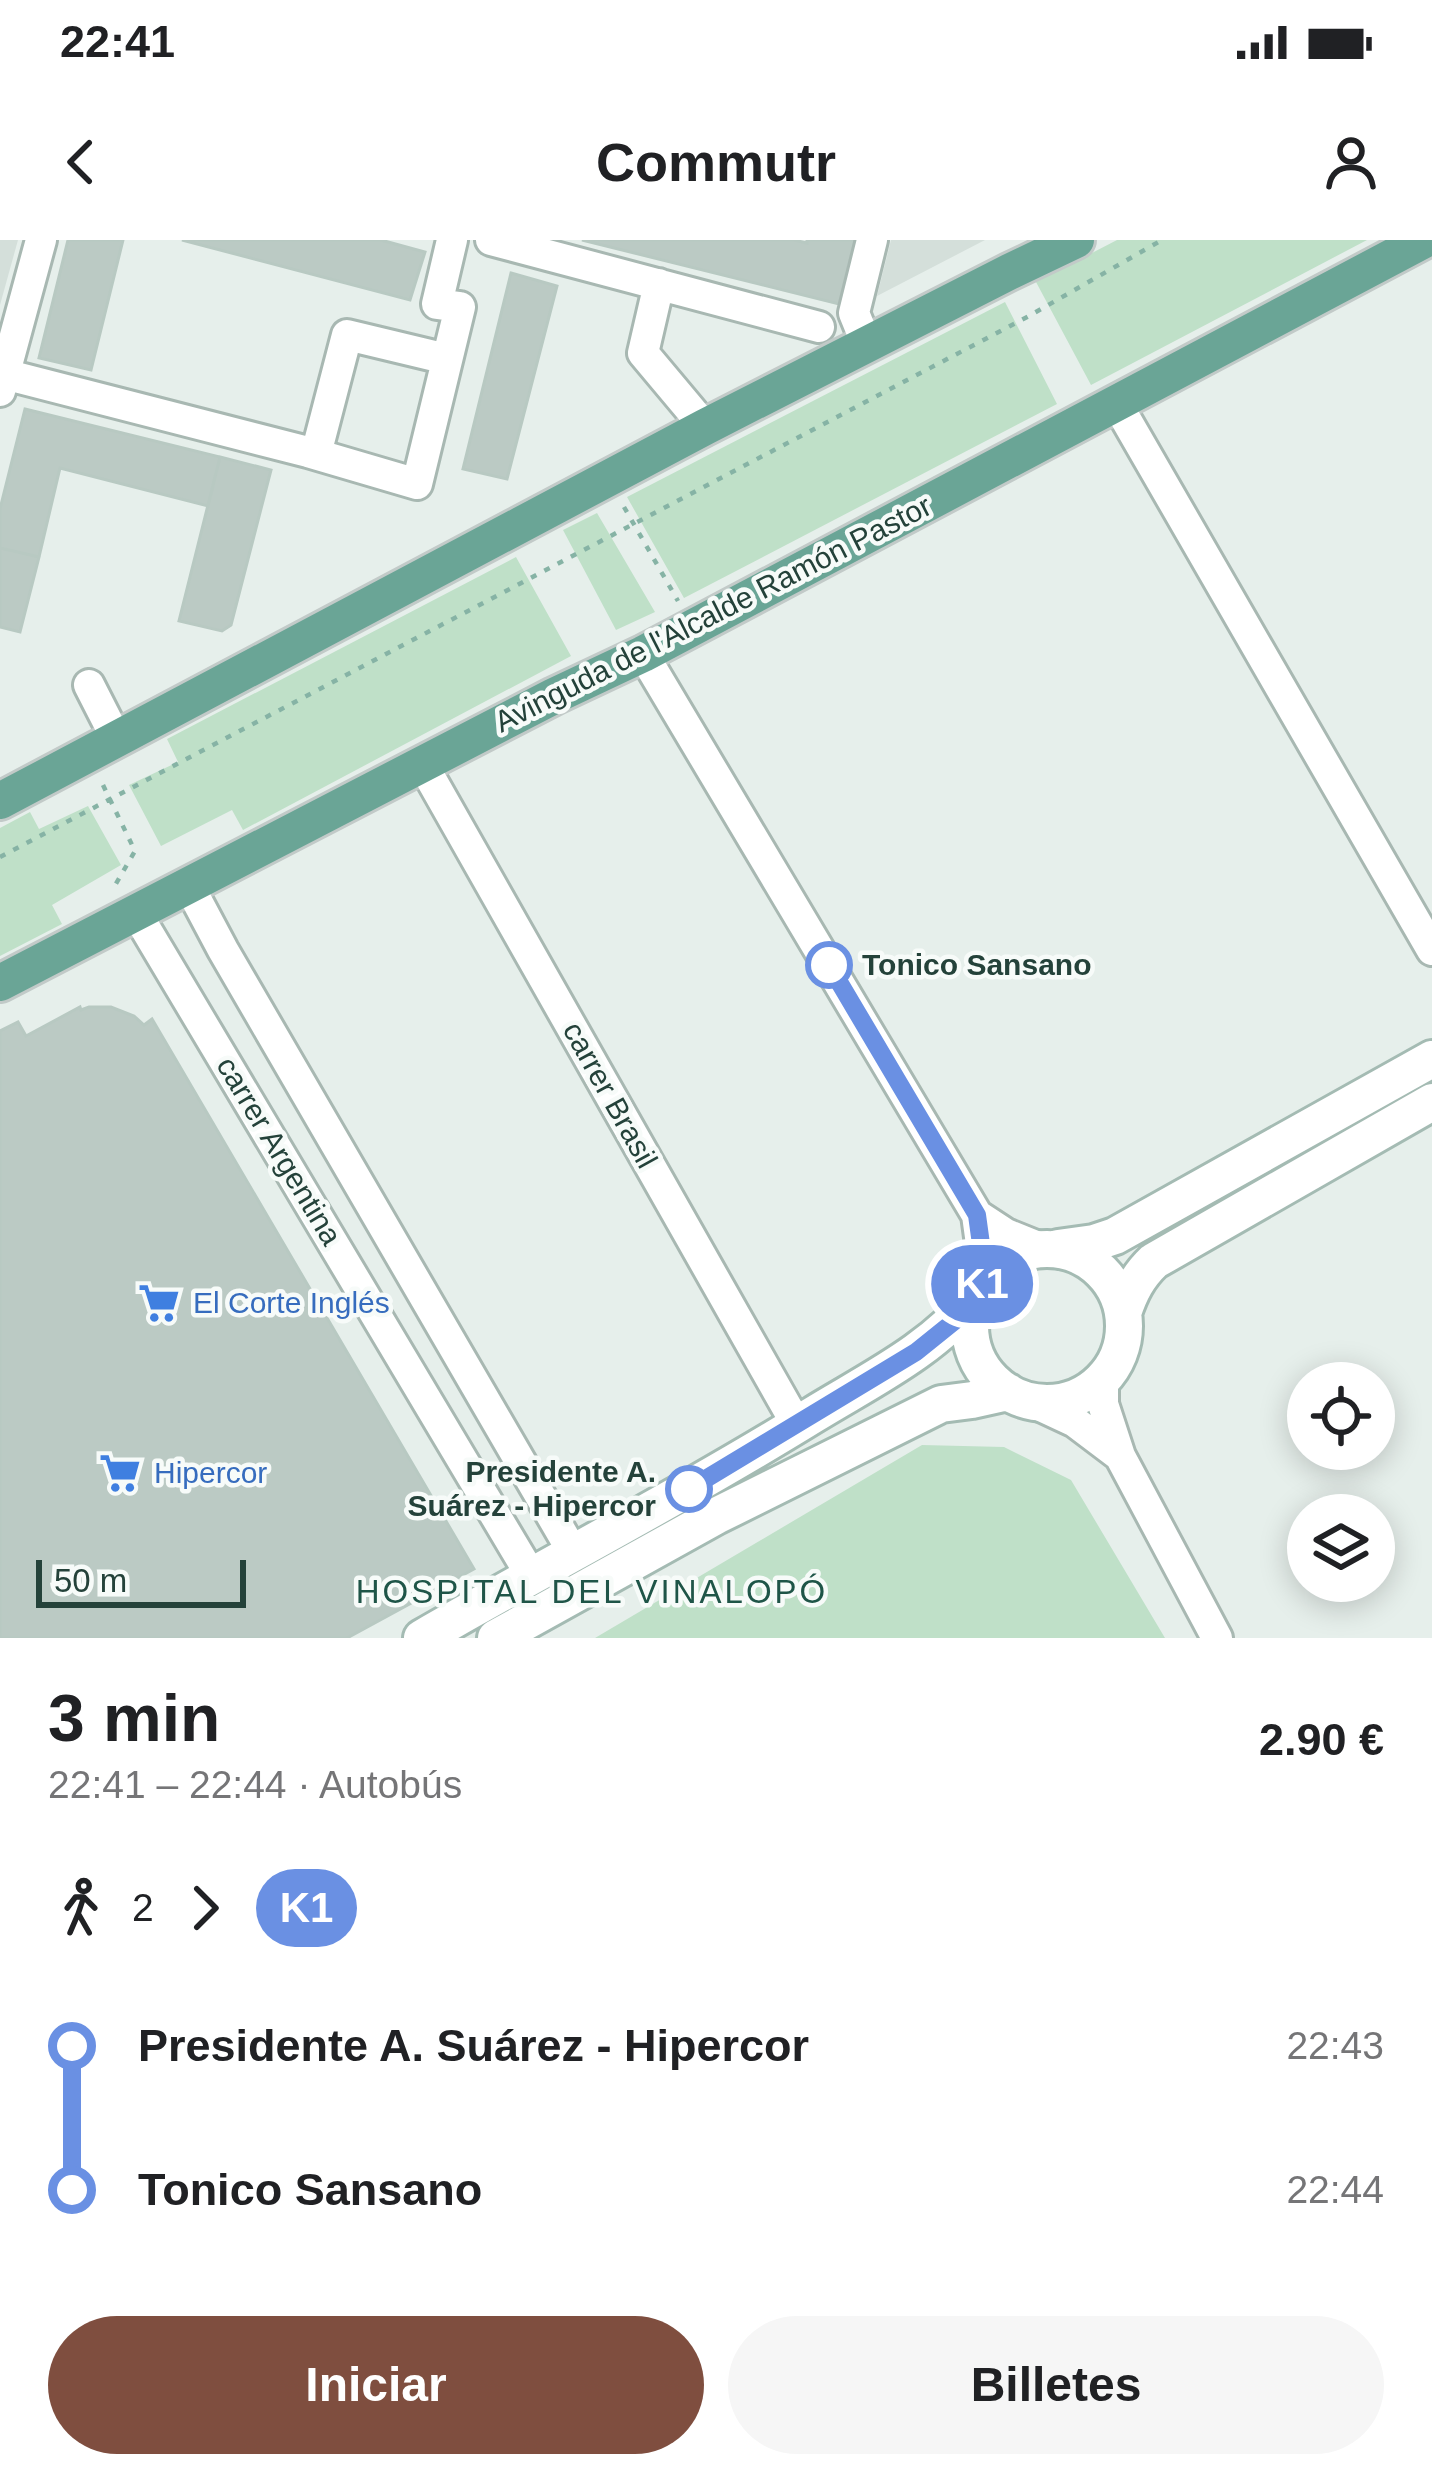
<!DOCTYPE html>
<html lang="es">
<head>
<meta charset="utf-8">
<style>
  :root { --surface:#fff; --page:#f6f6f6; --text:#202124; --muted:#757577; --accent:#7f4e3f }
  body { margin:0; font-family:Helvetica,sans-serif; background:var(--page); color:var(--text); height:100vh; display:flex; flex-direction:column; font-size:45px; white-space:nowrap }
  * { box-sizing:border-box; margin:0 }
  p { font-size:39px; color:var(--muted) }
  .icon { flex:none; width:66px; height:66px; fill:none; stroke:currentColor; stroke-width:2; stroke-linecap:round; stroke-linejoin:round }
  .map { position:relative; height:1398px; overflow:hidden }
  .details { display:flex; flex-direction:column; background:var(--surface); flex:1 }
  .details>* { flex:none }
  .badge { padding:0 24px; border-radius:39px; font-size:42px; line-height:78px }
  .buttons { position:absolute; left:1287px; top:1122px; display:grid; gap:24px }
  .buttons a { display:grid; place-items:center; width:108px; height:108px; border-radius:50%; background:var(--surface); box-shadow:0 6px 30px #0003; font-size:60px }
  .scale { position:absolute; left:36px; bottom:30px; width:210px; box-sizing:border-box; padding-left:12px; border:6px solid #24423a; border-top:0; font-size:33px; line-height:42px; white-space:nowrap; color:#24423a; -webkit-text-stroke:9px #f7fbf9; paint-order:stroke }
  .map>.badge { position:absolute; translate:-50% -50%; box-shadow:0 0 0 6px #fff }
  .legs { display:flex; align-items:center; gap:18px; height:132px; padding:0 48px; font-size:39px }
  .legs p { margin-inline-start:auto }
  .overview { display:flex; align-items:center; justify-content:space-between; height:204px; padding:0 48px }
  h1 { font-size:66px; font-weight:600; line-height:90px }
  .primary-button { display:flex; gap:24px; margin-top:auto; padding:24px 48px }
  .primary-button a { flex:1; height:138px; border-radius:72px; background:var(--accent); color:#fff; font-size:48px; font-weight:600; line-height:138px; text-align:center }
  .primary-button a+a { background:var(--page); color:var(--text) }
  ul { padding:0 48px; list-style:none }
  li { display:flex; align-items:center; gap:42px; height:144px; font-size:45px }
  li i { display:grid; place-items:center; width:18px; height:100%; margin:0 15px; background:currentColor }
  li i::after { content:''; width:30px; height:30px; margin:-15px; border:9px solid; border-radius:50%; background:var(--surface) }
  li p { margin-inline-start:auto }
  li:first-child i { background:linear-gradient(#0000 50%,currentColor 0) }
  li:last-child i { background:linear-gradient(currentColor 50%,#0000 0) }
  .status { display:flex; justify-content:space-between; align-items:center; height:84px; padding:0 60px; background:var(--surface); direction:ltr }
  .status svg { height:33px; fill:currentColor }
  header { display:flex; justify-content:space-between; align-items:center; height:156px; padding:0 48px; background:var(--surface); font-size:54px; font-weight:600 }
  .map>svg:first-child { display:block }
  .built { fill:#d4dfda }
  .green { fill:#bfe0c8 }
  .building { fill:#bbcac4; stroke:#b8c9c2; stroke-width:3 }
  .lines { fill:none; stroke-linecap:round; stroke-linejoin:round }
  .street-casing { stroke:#a8b8b2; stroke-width:36 }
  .secondary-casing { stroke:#a4bbb3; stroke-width:42 }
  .primary-casing { stroke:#c2cac8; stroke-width:42 }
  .path { stroke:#86b3a5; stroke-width:4.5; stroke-dasharray:6 9; stroke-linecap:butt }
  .street { stroke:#fff; stroke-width:30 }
  .secondary { stroke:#fff; stroke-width:36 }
  .primary { stroke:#6aa596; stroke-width:36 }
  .line-1-casing { stroke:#fff; stroke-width:27 }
  .line-1 { stroke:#6a90e3; stroke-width:18 }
  .stop-1-dot { fill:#fff; stroke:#6a90e3; stroke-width:6 }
  .labels { text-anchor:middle; stroke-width:9; stroke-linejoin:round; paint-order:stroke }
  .street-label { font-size:30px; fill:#24423a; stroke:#f7fbf9 }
  .stop-label { font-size:30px; font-weight:bold; fill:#24423a; stroke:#f7fbf9; text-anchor:start }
  .shop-label { font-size:30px; fill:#366cbe; stroke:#f7fbf9; text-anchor:start }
  .neighbourhood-label { font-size:33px; letter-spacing:3px; fill:#1f5548; stroke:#f7fbf9 }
</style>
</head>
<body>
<div class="status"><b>22:41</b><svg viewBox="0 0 49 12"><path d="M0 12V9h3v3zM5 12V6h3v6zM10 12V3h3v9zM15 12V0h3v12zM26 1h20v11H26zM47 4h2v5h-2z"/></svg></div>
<header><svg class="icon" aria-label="back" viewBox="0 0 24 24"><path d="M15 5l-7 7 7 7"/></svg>Commutr<svg class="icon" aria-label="person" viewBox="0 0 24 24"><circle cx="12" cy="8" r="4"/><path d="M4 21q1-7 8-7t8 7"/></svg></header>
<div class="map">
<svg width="1432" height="1398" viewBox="0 0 1432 1398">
  <rect width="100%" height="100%" fill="#e6efeb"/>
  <path class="built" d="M 0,0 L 18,0 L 0,65 Z
    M 891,0 L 985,0 L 877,56 Z"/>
  <path class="green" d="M 1117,0 L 1367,0 L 1091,145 L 1036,42 Z
    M 1005,62 L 1057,164 L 684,358 L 627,257 Z
    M 597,273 L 655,372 L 616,390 L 563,290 Z
    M 516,317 L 571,416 L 243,590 L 232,570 L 161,606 L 129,545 L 178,522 L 167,499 Z
    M 88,566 L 121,625 L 52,665 L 62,684 L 0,716 L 0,588 L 30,572 L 39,589 Z
    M 922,1205 L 1004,1207 L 1071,1240 L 1165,1398 L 595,1398 Z"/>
  <path class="building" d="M 68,0 L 123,0 L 91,130 L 39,118 Z
    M 182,0 L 381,0 L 425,12 L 410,60 Z
    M 582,0 L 794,0 L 807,3 L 807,0 L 855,0 L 839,64 Z
    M 511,33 L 557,46 L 507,239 L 463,229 Z
    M 25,169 L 220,217 L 208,266 L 60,228 L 39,317 L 0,308 L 0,269 Z
    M 220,217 L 271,230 L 231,385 L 222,391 L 179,381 Z
    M 0,308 L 39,317 L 20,392 L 0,387 Z
    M 80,767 L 81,770 L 89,767 L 111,767 L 134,776 L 144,785 L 152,779 L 474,1329 L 347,1398 L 0,1398 L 0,791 L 18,782 L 26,796 Z
    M 80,767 L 81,770 L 89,767 L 111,767 L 134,776 L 144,785 L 152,779 L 474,1329 L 347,1398 L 0,1398 L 0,791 L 18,782 L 26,796 Z"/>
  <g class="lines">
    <g class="street-casing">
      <path id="street" d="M 491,0 L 819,87
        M 659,44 L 643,113 L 705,187
        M 867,105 L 854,73 L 872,0
        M 0,133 L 308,212 L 417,244 L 460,67 L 437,64 L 452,0
        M 0,151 L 41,0
        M 1117,164 L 1432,710
        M 316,214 L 347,95 L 447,119
        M 643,414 L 977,975 L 984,1026 L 982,1046
        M 89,445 L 116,498
        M 423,525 L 797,1185
        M 188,644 L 223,710 L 574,1314
        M 135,671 L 532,1337
        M 977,975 L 1006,994 L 1043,1009
        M 1103,1138 L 1103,1164 L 1120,1216 L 1217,1398
        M 1030,1161 L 1075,1182 L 1120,1216"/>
    </g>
    <g class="secondary-casing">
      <path id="secondary" d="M 1058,1008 L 1094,1003 L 1115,996 L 1432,819
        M970 1086a77 77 0 1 1 154 0a77 77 0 1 1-154 0Z
        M 1123,1073 C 1130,1052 1138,1036 1154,1021 L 1432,862
        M 422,1398 C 552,1323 685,1254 813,1175 C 870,1140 933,1110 975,1057
        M 496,1398 L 716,1276 L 941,1164 L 972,1160 L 1008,1152"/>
    </g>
    <g class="primary-casing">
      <path id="primary" d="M 0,561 L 705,187 L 1009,32 L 1076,0
        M 0,743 L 554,456 L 643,414 L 1424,0"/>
    </g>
    <path class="path" d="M 624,267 L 678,361
      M 103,545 L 135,611 L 114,647
      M 0,617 L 1029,76 L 1162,0"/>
    <use href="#street" class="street"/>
    <use href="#secondary" class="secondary"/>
    <use href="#primary" class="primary"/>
  </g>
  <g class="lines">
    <g class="line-1-casing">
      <path id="line-1" d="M 689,1249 L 916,1112 L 957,1079 L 982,1046 L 984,1026 L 977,975 L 829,725"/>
    </g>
    <use href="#line-1" class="line-1"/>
  </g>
  <defs>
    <g id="supermarket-bare" transform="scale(3.24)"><path d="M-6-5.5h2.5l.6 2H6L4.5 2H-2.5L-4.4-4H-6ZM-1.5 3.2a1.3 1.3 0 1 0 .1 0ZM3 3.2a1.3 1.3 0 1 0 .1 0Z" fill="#3f7fe0" stroke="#f7fbf9" stroke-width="2.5" paint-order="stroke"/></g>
  </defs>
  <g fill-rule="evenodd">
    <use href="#supermarket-bare" x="159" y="1063"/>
    <use href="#supermarket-bare" x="120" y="1233"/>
  </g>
  <g class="stop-1-dot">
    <circle cx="829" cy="725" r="21"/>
    <circle cx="689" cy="1249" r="21"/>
  </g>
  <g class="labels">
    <g class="street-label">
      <text transform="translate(713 374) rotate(-27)" y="10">Avinguda de l'Alcalde Ramón Pastor</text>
      <text transform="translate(610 855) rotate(61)" y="10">carrer Brasil</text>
      <text transform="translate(279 911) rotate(59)" y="10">carrer Argentina</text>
    </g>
    <g class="stop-label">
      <text x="862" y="735">Tonico Sansano</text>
      <text x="656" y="1242" text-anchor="end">Presidente A.<tspan x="656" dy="34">Suárez - Hipercor</tspan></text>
    </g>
    <g class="shop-label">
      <text x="193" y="1073">El Corte Inglés</text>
      <text x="154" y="1243">Hipercor</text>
    </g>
    <g class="neighbourhood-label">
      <text x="592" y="1363">HOSPITAL DEL VINALOPÓ</text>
    </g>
  </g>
</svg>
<div class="buttons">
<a><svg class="icon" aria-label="locate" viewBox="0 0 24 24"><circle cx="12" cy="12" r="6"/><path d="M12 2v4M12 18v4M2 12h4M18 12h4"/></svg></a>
<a><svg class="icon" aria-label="layers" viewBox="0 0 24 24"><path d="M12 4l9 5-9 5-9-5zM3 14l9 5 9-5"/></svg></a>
</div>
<div class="scale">50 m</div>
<b class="badge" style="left:982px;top:1044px;background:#6a90e3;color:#fff">K1</b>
</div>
<section class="details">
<div class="overview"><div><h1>3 min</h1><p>22:41 – 22:44 · Autobús</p></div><b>2.90 €</b></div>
<div class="legs"><svg class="icon" aria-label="walk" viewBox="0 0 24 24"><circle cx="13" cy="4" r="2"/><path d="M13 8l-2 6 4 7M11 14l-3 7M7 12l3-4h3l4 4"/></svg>2<svg class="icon" aria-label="forward" viewBox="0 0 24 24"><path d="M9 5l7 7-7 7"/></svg><b class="badge" style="background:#6a90e3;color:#fff">K1</b></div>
<ul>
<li><i style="color:#6a90e3"></i><b>Presidente A. Suárez - Hipercor</b><p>22:43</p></li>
<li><i style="color:#6a90e3"></i><b>Tonico Sansano</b><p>22:44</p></li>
</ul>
<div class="primary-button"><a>Iniciar</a><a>Billetes</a></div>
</section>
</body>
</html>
